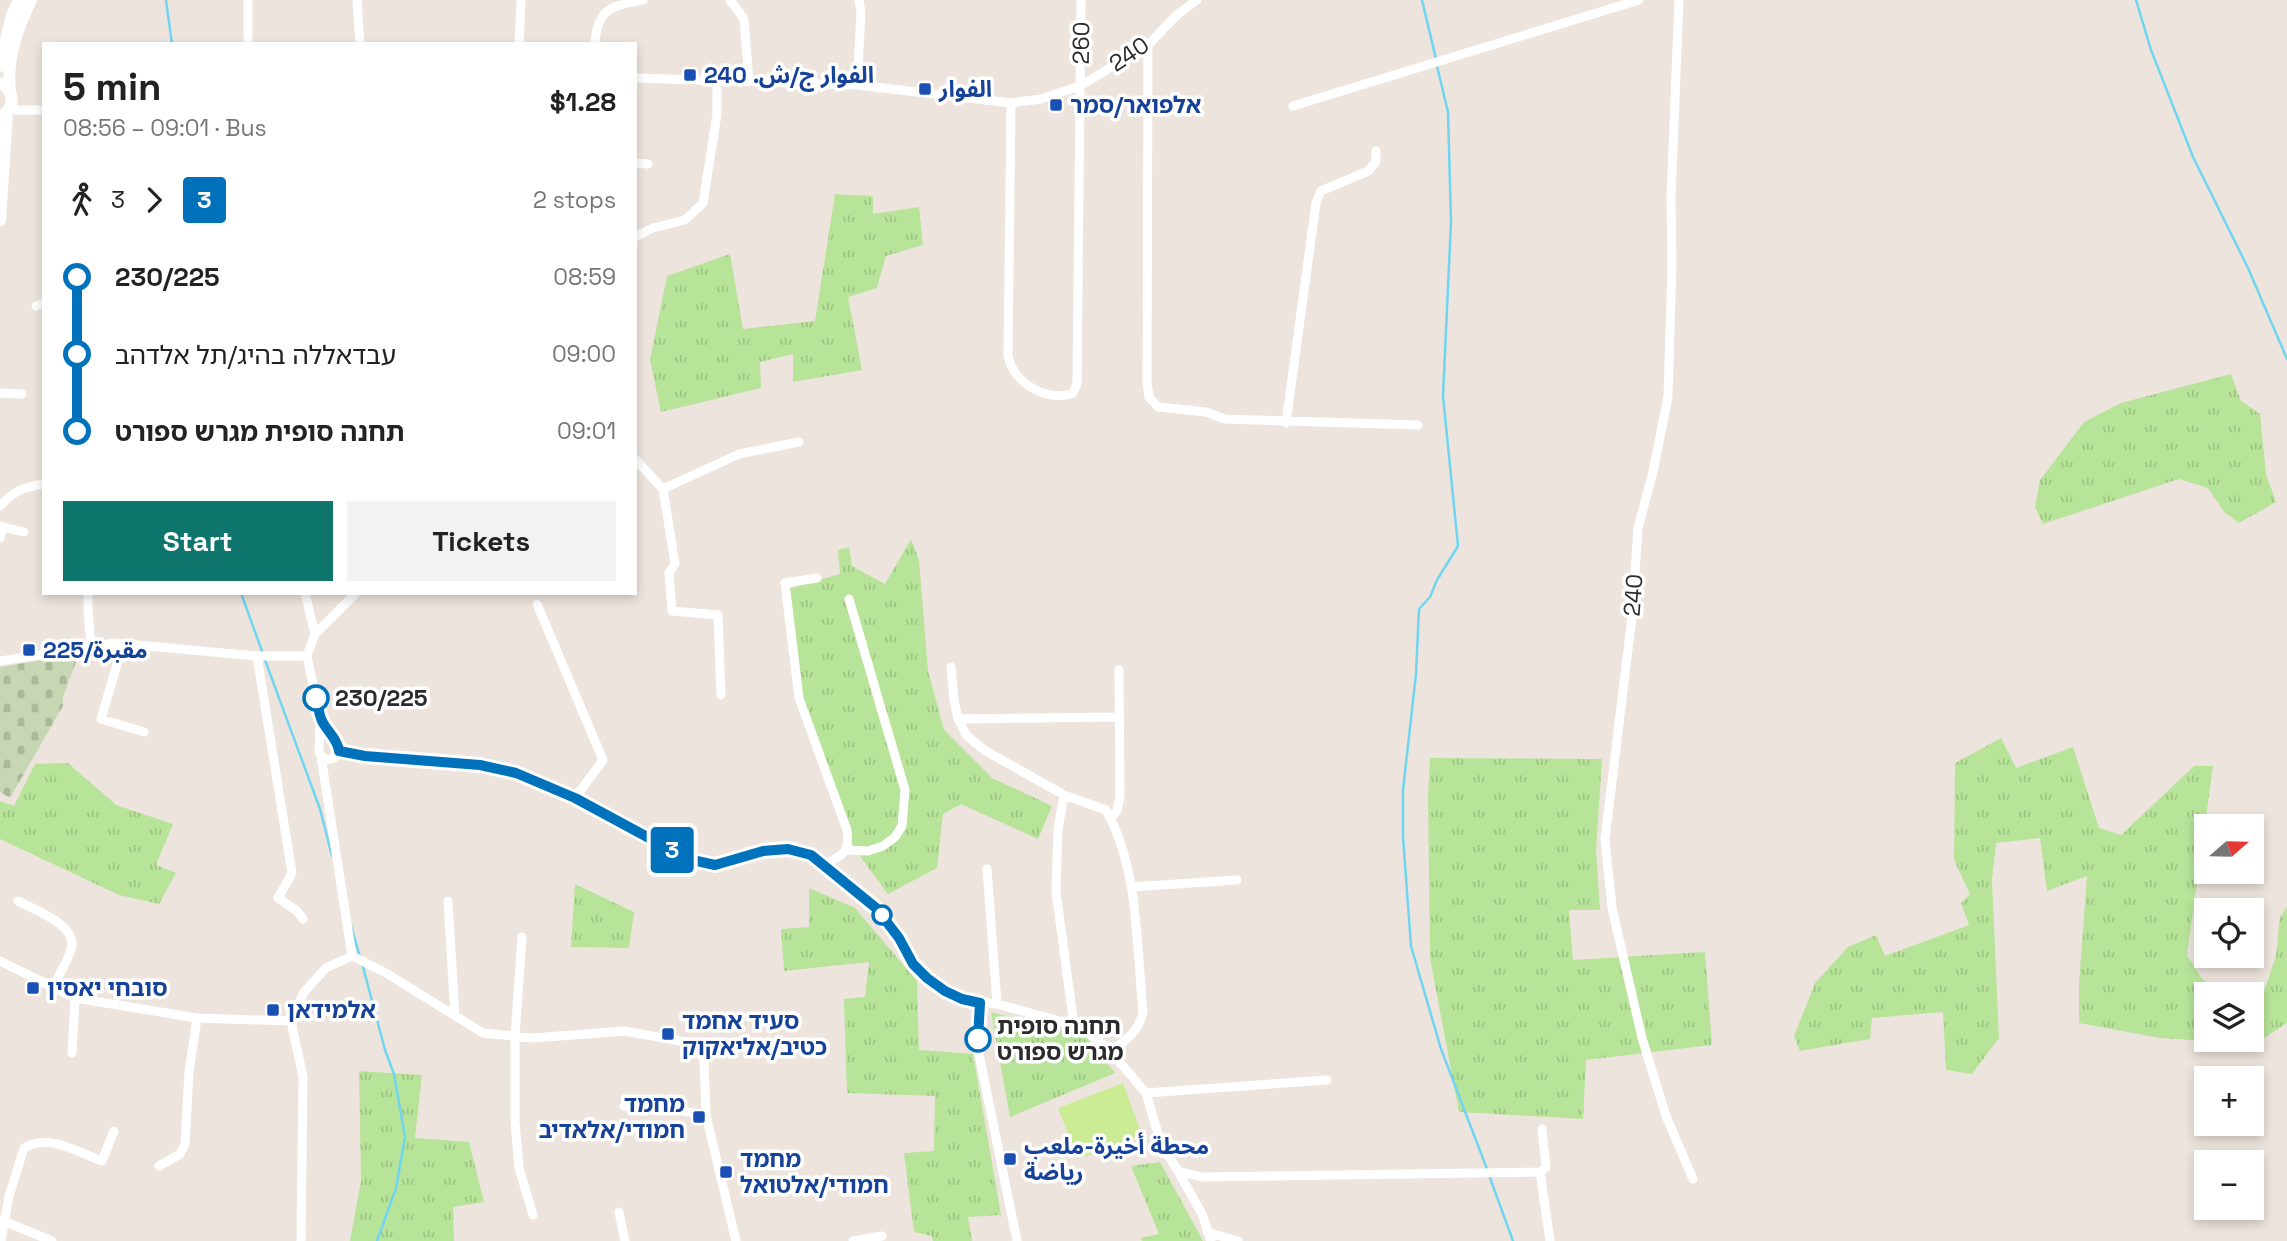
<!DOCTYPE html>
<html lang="en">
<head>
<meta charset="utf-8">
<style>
  :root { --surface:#fff; --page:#f2f2f2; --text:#222; --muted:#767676; --accent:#0f766e }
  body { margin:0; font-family:"Space Grotesk","Noto Sans Arabic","Noto Sans Hebrew",sans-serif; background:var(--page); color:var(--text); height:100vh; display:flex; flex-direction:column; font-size:26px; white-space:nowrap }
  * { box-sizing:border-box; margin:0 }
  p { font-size:23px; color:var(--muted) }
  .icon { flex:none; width:38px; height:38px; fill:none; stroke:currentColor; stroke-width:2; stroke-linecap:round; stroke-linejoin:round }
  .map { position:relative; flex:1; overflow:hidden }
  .drawer { position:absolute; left:42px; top:42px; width:595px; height:553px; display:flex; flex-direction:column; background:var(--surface); border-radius:0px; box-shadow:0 4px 10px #0003 }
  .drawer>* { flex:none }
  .badge { padding:0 14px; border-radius:5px; font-size:24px; line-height:46px }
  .needle { width:46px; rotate:70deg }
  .buttons { position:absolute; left:2194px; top:814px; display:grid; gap:14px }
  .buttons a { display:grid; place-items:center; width:70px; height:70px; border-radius:0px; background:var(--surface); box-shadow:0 4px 10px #0003; font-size:35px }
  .map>.badge { position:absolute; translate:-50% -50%; box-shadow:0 0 0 4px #fff }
  .legs { display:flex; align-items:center; gap:10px; height:77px; padding:0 21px; font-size:23px }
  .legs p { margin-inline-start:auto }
  .head { display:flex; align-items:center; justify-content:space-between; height:119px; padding:0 21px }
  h1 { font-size:38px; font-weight:700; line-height:52px }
  .primary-button { display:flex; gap:14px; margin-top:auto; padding:14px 21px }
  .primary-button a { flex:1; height:80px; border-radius:0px; background:var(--accent); color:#fff; font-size:28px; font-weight:700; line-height:80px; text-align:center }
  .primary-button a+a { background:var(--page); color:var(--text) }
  ul { padding:0 21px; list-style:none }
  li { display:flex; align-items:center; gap:24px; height:77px; font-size:26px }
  li i { display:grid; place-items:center; width:10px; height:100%; margin:0 9px; background:currentColor }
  li i::after { content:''; width:18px; height:18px; margin:-9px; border:5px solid; border-radius:50%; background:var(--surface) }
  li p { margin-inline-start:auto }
  li:first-child i { background:linear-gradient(#0000 50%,currentColor 0) }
  li:last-child i { background:linear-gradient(currentColor 50%,#0000 0) }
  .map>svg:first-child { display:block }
  .grass { fill:url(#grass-tufts) }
  .cemetery { fill:url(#cemetery-stones) }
  .pitch { fill:#cbec95 }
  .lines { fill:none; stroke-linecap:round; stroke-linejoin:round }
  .stream { stroke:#6fd5f0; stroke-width:2.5 }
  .minor { stroke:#fff; stroke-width:9 }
  .secondary { stroke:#fff; stroke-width:12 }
  .line-1-casing { stroke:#fff; stroke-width:16 }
  .line-1 { stroke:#0072bc; stroke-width:10 }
  .transit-dot { fill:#1a4fb4; stroke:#fff; stroke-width:2.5 }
  .stop-1-dot { fill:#fff; stroke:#0072bc; stroke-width:3.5 }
  .labels { text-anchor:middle; stroke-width:7; stroke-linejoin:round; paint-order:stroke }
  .street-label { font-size:23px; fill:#2b2b2b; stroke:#fff }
  .transit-label { font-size:23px; font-weight:bold; fill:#164399; stroke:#fff; text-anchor:start }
  .stop-label { font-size:23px; font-weight:bold; fill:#2b2b2b; stroke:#fff; text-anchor:start }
</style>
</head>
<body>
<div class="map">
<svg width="2287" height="1241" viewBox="0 0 2287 1241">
  <defs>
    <pattern id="grass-tufts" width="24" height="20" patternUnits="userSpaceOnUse" patternTransform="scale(1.75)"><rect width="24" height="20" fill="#b7e499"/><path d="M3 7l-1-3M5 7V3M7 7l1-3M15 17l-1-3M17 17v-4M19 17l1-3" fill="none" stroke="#9ec484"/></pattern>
    <pattern id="cemetery-stones" width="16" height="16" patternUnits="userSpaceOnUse" patternTransform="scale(1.75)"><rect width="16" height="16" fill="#c7d7b4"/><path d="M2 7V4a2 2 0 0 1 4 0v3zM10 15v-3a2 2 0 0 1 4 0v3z" fill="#abb99b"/></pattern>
  </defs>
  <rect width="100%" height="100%" fill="#ede5dd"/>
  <path class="grass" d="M 835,194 L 873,196 L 873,214 L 919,207 L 923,245 L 886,256 L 877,288 L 848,297 L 862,370 L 793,382 L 793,354 L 760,362 L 761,388 L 661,412 L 650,360 L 667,276 L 730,254 L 743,329 L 815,321 Z
    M 2231,374 L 2241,401 L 2260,414 L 2266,474 L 2276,502 L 2239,523 L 2224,512 L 2208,488 L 2179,479 L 2043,524 L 2035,507 L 2040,480 L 2084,422 L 2121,403 Z
    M 911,539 L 919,560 L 928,671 L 944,730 L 992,778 L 1052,806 L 1038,839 L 961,804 L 943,814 L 937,868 L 888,894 L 854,848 L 797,689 L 788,589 L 840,574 L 838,550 L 849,547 L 852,566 L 885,584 Z
    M 2001,738 L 2016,768 L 2073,747 L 2099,828 L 2121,835 L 2194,766 L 2213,766 L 2187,955 L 2202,979 L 2227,994 L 2207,994 L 2207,1040 L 2252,1040 L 2252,995 L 2264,991 L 2276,956 L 2280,917 L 2287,907 L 2287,1023 L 2255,1044 L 2160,1038 L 2079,1023 L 2079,984 L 2087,876 L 2047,891 L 2040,838 L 1996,843 L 1992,880 L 1999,1038 L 1972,1074 L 1946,1070 L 1943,1012 L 1872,1018 L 1870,1039 L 1800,1051 L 1794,1036 L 1815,983 L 1848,947 L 1876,935 L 1885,956 L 1969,925 L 1961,903 L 1970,894 L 1954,860 L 1955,763 Z
    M 1430,758 L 1602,759 L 1596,851 L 1600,910 L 1569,910 L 1573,960 L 1705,952 L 1712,1045 L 1586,1060 L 1583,1119 L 1459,1112 L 1430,958 L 1428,796 Z
    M 68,763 L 116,805 L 173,824 L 156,865 L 176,873 L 159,904 L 119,895 L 0,839 L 0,801 L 14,806 L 35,764 Z
    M 575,884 L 634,912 L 629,948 L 571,947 Z
    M 809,888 L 855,908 L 917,981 L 919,1050 L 973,1054 L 1001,1215 L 968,1217 L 972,1241 L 933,1241 L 932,1236 L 914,1232 L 904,1153 L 934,1151 L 935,1096 L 847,1093 L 844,999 L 865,997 L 869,962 L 784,971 L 781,929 L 809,927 Z
    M 991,1012 L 1086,1037 L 1115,1073 L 1010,1117 Z
    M 359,1071 L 422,1075 L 415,1138 L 469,1142 L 484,1202 L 453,1207 L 454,1241 L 350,1241 L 361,1181 Z
    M 1160,1162 L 1203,1241 L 1142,1241 L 1141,1238 L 1159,1234 L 1131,1166 Z"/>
  <path class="cemetery" d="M 79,654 L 63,697 L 63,706 L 10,798 L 0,792 L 0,667 Z"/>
  <path class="pitch" d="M 1123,1083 L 1142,1135 L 1078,1159 L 1058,1108 Z"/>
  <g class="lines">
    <path class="stream" d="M 166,0 L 172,44
      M 1422,0 L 1436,59
      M 2136,0 L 2151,50 L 2193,157 L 2248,268 L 2287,359
      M 1437,66 L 1448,112 L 1451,222 L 1443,396 L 1458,546 L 1437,580 L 1430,597 L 1419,609 L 1416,674 L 1403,790 L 1403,837 L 1411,946 L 1441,1049 L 1487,1169
      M 241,593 L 263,654
      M 265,660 L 320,809 L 332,856
      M 351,926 L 360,957
      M 362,963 L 385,1050 L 394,1074 L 405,1137 L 396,1188 L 377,1241
      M 1489,1175 L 1513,1241"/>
    <path class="minor" d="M 357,0 L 360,44
      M 730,0 L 744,19 L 749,81
      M 1679,0 L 1671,197 L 1672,265 L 1668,397 L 1653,472 L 1638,528 L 1632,617 L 1605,839 L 1612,908 L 1642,1038 L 1666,1116 L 1693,1179
      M 248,44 L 248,0
      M 519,44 L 521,0
      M 595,44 C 597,8 612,6 643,0
      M 1148,45 L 1147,383 L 1149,397 L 1158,407 L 1206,412 L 1225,419 L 1418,425
      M 635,78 L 857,85 L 1011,103 L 1041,99 L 1080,86 L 1148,45 L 1178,14 L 1197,0
      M 857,85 L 861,13 L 859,0
      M 1011,103 L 1008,356 C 1014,383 1044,401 1072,394 L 1077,384 L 1081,0
      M 1293,106 L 1639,0
      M 9,110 L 44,110
      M 635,163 L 648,164
      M 635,237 L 653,228 L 685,220 L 703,203 L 717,114 L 717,81
      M 36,306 L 44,303
      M 0,393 L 22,394
      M 1286,423 L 1316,203 L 1321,191 L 1368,171 L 1376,162 L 1376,151
      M 635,459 L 663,489 L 739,454 L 799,442
      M 663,489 L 675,564 L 669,573 L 672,611 L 718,615 L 721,695
      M 0,506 C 13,491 24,487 44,484
      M 0,526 L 24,532
      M 0,538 L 3,527
      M 817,578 L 785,583 L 799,698 L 847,830 C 850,853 843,855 824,864
      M 88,593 L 88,611 L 91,646
      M 305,593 L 315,634
      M 537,604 L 603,760 L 575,798
      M 123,644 L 101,719 L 144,732
      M 257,656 L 292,873 L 278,898 L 297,911 L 303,919
      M 0,661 L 115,643 L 257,656 L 307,656
      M 951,667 L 954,700 L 958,719 L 967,736 L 984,750 L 1064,795 L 1106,810 C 1139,869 1136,944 1143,1010 C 1141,1030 1126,1040 1111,1052
      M 958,719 L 1118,717
      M 321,720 C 327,729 338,742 339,751
      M 339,751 L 365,756 L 480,765 L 516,773 L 575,798 L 688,859 L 715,865 L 763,851 L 788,849 L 811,855 L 876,908 L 899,938 L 913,964 L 927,979 L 945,991 L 962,999 L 997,1004 L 1074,1025 L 1085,1030 L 1111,1052 L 1146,1093 L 1161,1144 L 1178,1171 L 1201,1177 L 1540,1172
      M 339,751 C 335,761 325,762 319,753 L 320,718 L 307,656 L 315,634 L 356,593
      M 321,756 L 352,956
      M 1064,795 L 1058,829 L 1056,892 L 1074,1025
      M 1111,819 L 1117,810 L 1120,797 L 1119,670
      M 846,850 L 868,851 L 883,846 L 895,837 L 902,826 L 905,790 L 849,599
      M 987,869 L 997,1004
      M 1131,887 L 1237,880
      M 18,901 C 36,911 79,925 71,950 C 67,962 59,974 54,986
      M 448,901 L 455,1016
      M 522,937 L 515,1036 L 515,1121 L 519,1168 L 533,1215
      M 0,961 L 75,998 L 197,1018 L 291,1021 L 304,992 L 326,968 L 352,956 L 386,973 L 483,1033 L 533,1038 L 625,1031 L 696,1044 L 704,1060 L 706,1115 L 736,1241
      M 980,1003 L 978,1049 L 1017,1241
      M 291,1021 L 303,1077 L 301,1241
      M 72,1053 L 75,998
      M 1146,1093 L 1327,1080
      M 624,1106 L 672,1109 L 706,1115
      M 1542,1129 L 1546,1167 L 1540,1172 L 1550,1241
      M 159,1166 L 180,1154 L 185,1144 L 189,1072 L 197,1018
      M 1178,1171 L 1202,1214 L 1211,1241
      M 619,1212 L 625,1241
      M 1,1220 L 52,1241
      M 1207,1232 L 1238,1241
      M 1,1241 L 9,1196 L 24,1148 C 48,1133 78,1152 102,1161 L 114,1131
      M 853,1241 L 882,1236"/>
    <path class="secondary" d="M 0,66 L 12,15 L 19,0
      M 0,83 C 15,91 16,108 0,117
      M 10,91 C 6,59 17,28 31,0
      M 0,220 L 7,113"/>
  </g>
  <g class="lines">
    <g class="line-1-casing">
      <path id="line-1" d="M 316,698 C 318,706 319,714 322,721 C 327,731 338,740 339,751 L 365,756 L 480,765 L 516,773 L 575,798 L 688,859 L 715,865 L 763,851 L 788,849 L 811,855 L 876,908 L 899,938 L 913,964 L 927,978 L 945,991 L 962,999 L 980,1003 L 978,1039"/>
    </g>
    <use href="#line-1" class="line-1"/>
  </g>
  <g class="transit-dot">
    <rect x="683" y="68" width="14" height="14" rx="3.5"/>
    <rect x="918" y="82" width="14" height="14" rx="3.5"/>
    <rect x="1049" y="98" width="14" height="14" rx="3.5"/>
    <rect x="22" y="643" width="14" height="14" rx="3.5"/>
    <rect x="26" y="981" width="14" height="14" rx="3.5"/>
    <rect x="266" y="1003" width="14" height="14" rx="3.5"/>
    <rect x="661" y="1027" width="14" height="14" rx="3.5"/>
    <rect x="692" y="1110" width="14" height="14" rx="3.5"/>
    <rect x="1003" y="1152" width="14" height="14" rx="3.5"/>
    <rect x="719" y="1165" width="14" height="14" rx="3.5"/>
  </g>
  <g class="stop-1-dot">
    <circle cx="316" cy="698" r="12"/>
    <circle cx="882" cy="915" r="9"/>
    <circle cx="978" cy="1039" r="12"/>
  </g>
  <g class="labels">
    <g class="street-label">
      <text transform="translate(1081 43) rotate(-89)" y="8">260</text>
      <text transform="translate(1129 54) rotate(-34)" y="8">240</text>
      <text transform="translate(1633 595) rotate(-86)" y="8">240</text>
    </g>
    <g class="transit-label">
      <text x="704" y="83">الفوار ج/ش. 240</text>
      <text x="939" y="97">الفوار</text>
      <text x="1070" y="113">אלפואר/סמר</text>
      <text x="43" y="658">مقبرة/225</text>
      <text x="47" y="996">סובחי יאסין</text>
      <text x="287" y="1018">אלמידאן</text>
      <text x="682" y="1029">סעיד אחמד<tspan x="682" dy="26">כטיב/אליאקוק</tspan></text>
      <text x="685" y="1112" text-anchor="end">מחמד<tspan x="685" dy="26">חמודי/אלאדיב</tspan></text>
      <text x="1024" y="1154">محطة أخيرة-ملعب<tspan x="1024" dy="26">رياضة</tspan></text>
      <text x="740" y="1167">מחמד<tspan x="740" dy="26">חמודי/אלטואל</tspan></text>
    </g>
    <g class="stop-label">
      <text x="335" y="706">230/225</text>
      <text x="997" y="1034">תחנה סופית<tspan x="997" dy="26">מגרש ספורט</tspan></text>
    </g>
  </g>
</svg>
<div class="buttons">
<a><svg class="needle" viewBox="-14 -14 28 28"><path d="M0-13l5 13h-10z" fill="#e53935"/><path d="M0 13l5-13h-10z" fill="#767676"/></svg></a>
<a><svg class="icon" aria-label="locate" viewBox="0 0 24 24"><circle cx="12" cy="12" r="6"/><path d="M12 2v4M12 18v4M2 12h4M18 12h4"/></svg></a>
<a><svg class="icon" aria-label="layers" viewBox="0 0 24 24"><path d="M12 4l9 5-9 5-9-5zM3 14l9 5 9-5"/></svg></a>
<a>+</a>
<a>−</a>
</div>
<b class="badge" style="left:672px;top:850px;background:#0072bc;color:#fff">3</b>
<section class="drawer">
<div class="head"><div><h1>5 min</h1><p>08:56 – 09:01 · Bus</p></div><b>$1.28</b></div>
<div class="legs"><svg class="icon" aria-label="walk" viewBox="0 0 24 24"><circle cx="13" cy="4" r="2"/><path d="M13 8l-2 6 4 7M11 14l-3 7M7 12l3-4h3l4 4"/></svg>3<svg class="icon" aria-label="forward" viewBox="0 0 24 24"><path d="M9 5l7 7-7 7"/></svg><b class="badge" style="background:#0072bc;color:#fff">3</b><p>2 stops</p></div>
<ul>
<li><i style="color:#0072bc"></i><b>230/225</b><p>08:59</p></li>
<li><i style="color:#0072bc"></i><span>עבדאללה בהיג/תל אלדהב</span><p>09:00</p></li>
<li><i style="color:#0072bc"></i><b>תחנה סופית מגרש ספורט</b><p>09:01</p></li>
</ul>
<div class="primary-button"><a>Start</a><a>Tickets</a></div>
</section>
</div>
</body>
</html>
